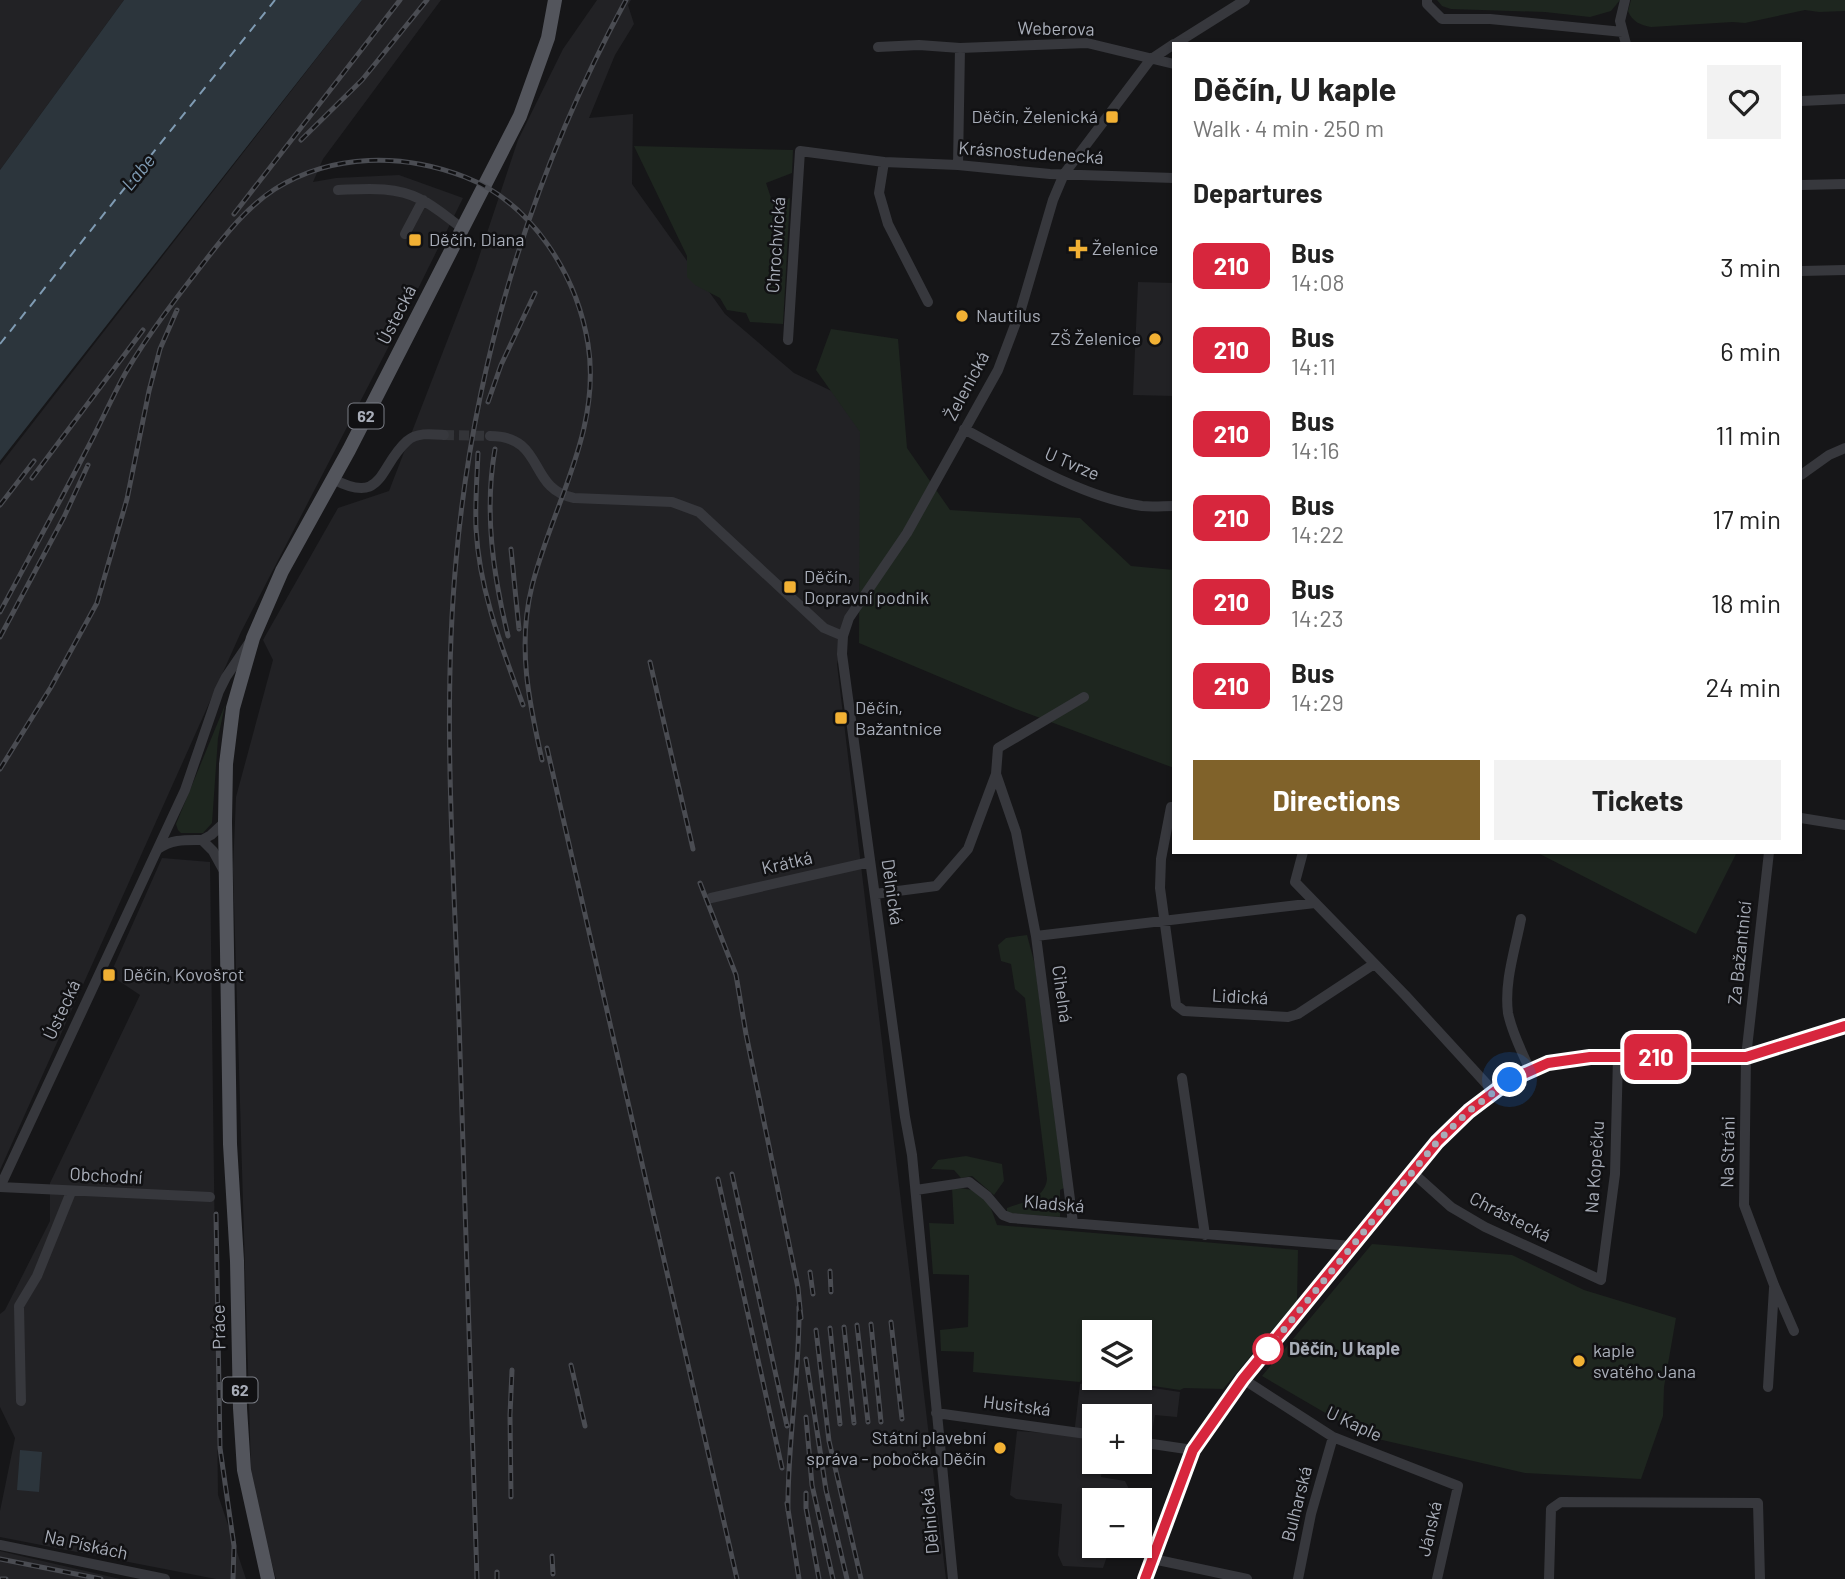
<!DOCTYPE html>
<html lang="en">
<head>
<meta charset="utf-8">
<style>
  :root { --surface:#fff; --page:#f2f2f2; --text:#222; --muted:#767676; --accent:#80622a }
  body { margin:0; font-family:Barlow,sans-serif; background:var(--page); color:var(--text); height:100vh; display:flex; flex-direction:column; font-size:26px; white-space:nowrap }
  * { box-sizing:border-box; margin:0 }
  p { font-size:23px; color:var(--muted) }
  .icon { flex:none; width:38px; height:38px; fill:none; stroke:currentColor; stroke-width:2; stroke-linecap:round; stroke-linejoin:round }
  .map { position:relative; flex:1; overflow:hidden }
  .side { position:absolute; left:1172px; top:42px; width:630px; height:812px; display:flex; flex-direction:column; background:var(--surface); border-radius:0px; box-shadow:0 2px 5px #0004 }
  .side>* { flex:none }
  .badge { padding:0 14px; border-radius:10px; font-size:24px; line-height:46px }
  .fabs { position:absolute; left:1082px; top:1320px; display:grid; gap:14px }
  .fabs a { display:grid; place-items:center; width:70px; height:70px; border-radius:0px; background:var(--surface); box-shadow:0 2px 5px #0004; font-size:35px }
  .you { position:absolute; width:35px; height:35px; margin:-18px; border:5px solid #fff; border-radius:50%; background:#1a73e8; box-shadow:0 0 0 10px #1a73e833 }
  .map>.badge { position:absolute; translate:-50% -50%; box-shadow:0 0 0 4px #fff }
  h2 { padding:0 21px; font-size:26px; line-height:63px }
  .round { display:grid; place-items:center; flex:none; width:74px; height:74px; border-radius:0px; background:var(--page) }
  .overview { display:flex; align-items:center; justify-content:space-between; height:119px; padding:0 21px }
  h1 { font-size:33px; font-weight:700; line-height:52px }
  .button { display:flex; gap:14px; margin-top:auto; padding:14px 21px }
  .button a { flex:1; height:80px; border-radius:0px; background:var(--accent); color:#fff; font-size:28px; font-weight:700; line-height:80px; text-align:center }
  .button a+a { background:var(--page); color:var(--text) }
  ul { padding:0; list-style:none }
  li { display:flex; align-items:center; gap:21px; height:84px; padding:0 21px }
  li div { flex:1 }
  li b { display:block; font-size:26px }
  li em { font-style:normal }
  li .badge { min-width:77px; font-weight:700; text-align:center }
  .map>svg:first-child { display:block }
  .built { fill:#222225 }
  .green { fill:#1e261f; fill-rule:evenodd }
  .water { fill:#2c353c }
  .lines { fill:none; stroke-linecap:round; stroke-linejoin:round }
  .ferry { stroke:#7f9bb3; stroke-width:2; stroke-dasharray:9 7; stroke-linecap:butt }
  .minor-tunnel { stroke:#333438; stroke-width:10; stroke-dasharray:10 5; stroke-linecap:butt }
  .minor { stroke:#37383d; stroke-width:10 }
  .major { stroke:#53555c; stroke-width:14 }
  .rail-casing { stroke:#4a4c52; stroke-width:5 }
  .rail { stroke:#111113; stroke-width:2.5; stroke-dasharray:8; stroke-linecap:butt }
  .line-casing { stroke:#fff; stroke-width:16 }
  .line { stroke:#d7263d; stroke-width:10 }
  .walk { stroke:#a8adb8; stroke-width:7; stroke-dasharray:0 12.6 }
  .poi-dot { fill:#f2b134; stroke:#111113; stroke-width:2.5 }
  .stop-dot { fill:#fff; stroke:#d7263d; stroke-width:3.5 }
  .labels { text-anchor:middle; stroke-width:5; stroke-linejoin:round; paint-order:stroke }
  .shield { fill:#111113; stroke:#7b7e86; stroke-width:2 }
  .shield-label { font-size:16px; font-weight:bold; fill:#a8adb8 }
  .street-label { font-size:18px; fill:#a8adb8; stroke:#111113 }
  .poi-label { font-size:18px; fill:#a8adb8; stroke:#111113; text-anchor:start }
  .stop-label { font-size:18px; font-weight:bold; fill:#a8adb8; stroke:#111113; text-anchor:start }
  .water-label { font-size:19px; font-style:italic; fill:#7f9bb3; stroke:#111113 }
</style>
</head>
<body>
<div class="map">
<svg width="1845" height="1579" viewBox="0 0 1845 1579">
  <rect width="100%" height="100%" fill="#161618"/>
  <path class="built" d="M 0,0 L 124,0 L 0,170 Z
    M 362,0 L 441,0 L 323,159 L 313,182 L 336,178 L 399,175 L 463,198 L 406,313 L 241,632 L 0,1170 L 0,465 Z
    M 597,0 L 631,0 L 628,5 L 634,24 L 615,55 L 589,118 L 633,114 L 632,184 L 725,314 L 794,373 L 867,408 L 859,591 L 837,664 L 946,1579 L 276,1579 L 260,1520 L 251,1469 L 233,869 L 236,797 L 273,660 L 263,640 L 338,508 L 389,491 L 475,269 L 518,140 L 563,49 Z
    M 1138,282 L 1174,283 L 1174,396 L 1133,395 Z
    M 162,858 L 210,862 L 218,1495 L 246,1579 L 216,1579 L 0,1537 L 0,1511 L 15,1438 L 0,1407 L 0,1314 L 5,1310 L 50,1221 L 50,1183 L 140,995 L 110,975 Z
    M 1099,1380 L 1180,1392 L 1177,1417 L 1155,1415 L 1151,1438 L 1139,1436 L 1139,1416 L 1094,1416 L 1094,1461 L 1103,1461 L 1101,1477 L 1125,1481 L 1129,1489 L 1125,1500 L 1094,1500 L 1094,1545 L 1111,1545 L 1103,1568 L 1063,1566 L 1058,1555 L 1062,1504 L 1016,1499 L 1010,1495 L 1017,1431 L 1074,1435 L 1080,1384 Z
    M 0,1551 L 21,1556 L 120,1579 L 0,1579 Z"/>
  <path class="green" d="M 1437,0 L 1620,0 L 1611,11 L 1590,17 L 1545,12 L 1451,9 L 1442,6 Z
    M 1631,0 L 1845,0 L 1845,11 L 1819,12 L 1805,10 L 1745,23 L 1733,22 L 1651,27 C 1641,25 1632,22 1628,11 Z
    M 634,146 L 793,150 L 792,173 L 766,183 L 773,204 L 790,198 L 783,324 L 750,322 L 746,313 L 727,310 L 720,298 L 695,285 L 687,277 L 687,256 Z
    M 831,329 L 898,339 L 907,448 L 950,510 L 1080,518 L 1131,566 L 1174,570 L 1174,768 L 1016,709 L 859,643 L 860,432 L 816,370 Z
    M 225,705 L 218,738 L 212,823 L 203,833 L 181,833 L 178,830 L 176,824 Z
    M 1536,852 L 1737,852 L 1696,934 Z
    M 1027,935 L 1035,965 L 1064,1188 L 1060,1190 L 1060,1217 L 1007,1213 L 1007,1208 C 1023,1202 1045,1199 1047,1179 L 1025,998 L 1015,989 L 1011,964 L 1001,961 L 998,945 L 1006,938 Z
    M 966,1156 L 1002,1164 L 1004,1181 L 994,1195 L 972,1176 L 961,1178 L 954,1170 L 931,1169 L 938,1160 Z
    M 952,1188 C 986,1189 986,1194 997,1225 L 1298,1250 L 1297,1301 L 1223,1389 L 1184,1388 L 1180,1390 L 1100,1378 L 1096,1380 L 1081,1380 L 1080,1382 L 973,1372 L 974,1352 L 941,1351 L 940,1330 L 968,1327 L 969,1275 L 933,1274 L 929,1223 L 954,1224 ZM 1094,1332 L 1139,1332 L 1139,1377 L 1094,1377 Z
    M 1372,1244 L 1512,1255 L 1584,1290 L 1676,1318 L 1664,1387 L 1663,1416 L 1641,1479 L 1525,1473 L 1365,1436 L 1262,1376 Z"/>
  <path class="water" d="M 124,0 L 362,0 L 0,461 L 0,170 Z
    M 20,1450 L 42,1452 L 39,1492 L 17,1490 Z"/>
  <g class="lines">
    <path class="ferry" d="M 0,344 L 275,0"/>
    <path class="minor-tunnel" d="M 444,435 L 490,436"/>
    <path class="minor" d="M 1427,0 L 1427,4 L 1442,19 L 1490,19 L 1623,32
      M 1625,0 L 1620,21 L 1626,44
      M 1175,44 L 1245,0
      M 878,47 L 919,45 L 960,48 L 1087,43 L 1174,64
      M 1801,101 L 1845,99
      M 884,162 L 879,193 L 888,224 L 928,302
      M 958,165 L 960,48
      M 1801,185 L 1845,184
      M 338,190 C 366,189 394,186 420,199 C 435,206 449,219 462,228
      M 405,234 L 423,200
      M 1801,271 L 1845,270
      M 788,340 L 800,151 L 884,162 L 958,165 L 1050,174 L 1174,178
      M 964,429 C 1018,458 1081,497 1142,506 C 1152,507 1164,506 1174,506
      M 490,436 C 546,436 527,489 574,498 L 672,502 L 699,512 L 824,628 L 843,636 L 842,654 L 905,1117 L 912,1155 L 953,1579
      M 1801,475 L 1829,455 L 1845,448
      M 333,479 C 384,506 378,467 407,441 C 417,432 432,434 444,435
      M 843,636 L 849,618 L 907,533 L 998,370 L 1021,309 L 1053,200 L 1064,174 L 1150,60 L 1174,44
      M 996,774 L 1016,832 L 1036,936 L 1073,1223
      M 1171,807 L 1161,859 L 1160,888 L 1176,1005 L 1184,1011 L 1288,1017 L 1298,1014 L 1374,964
      M 1801,818 L 1845,825
      M 202,840 L 211,835 L 225,822
      M 158,849 C 172,839 185,840 202,840 L 213,851 L 224,871
      M 1303,852 L 1295,882 L 1405,995 L 1493,1091
      M 1769,852 L 1746,1057 L 1744,1205 L 1774,1285 L 1794,1331
      M 875,894 L 936,886 L 968,849 L 996,774 L 998,748 L 1084,697
      M 711,898 L 870,862
      M 1521,919 C 1515,950 1504,982 1508,1013 C 1512,1033 1522,1052 1530,1070
      M 1036,936 L 1315,903
      M 1182,1078 L 1205,1235
      M 1412,1172 L 1451,1207 L 1485,1227 L 1601,1280 L 1615,1174 L 1618,1057
      M 0,1187 L 185,790 L 219,691 L 226,677 L 249,643
      M 0,1187 L 210,1197
      M 916,1190 L 969,1182 L 987,1196 L 1003,1215 L 1011,1218 L 1352,1246
      M 1243,1379 L 1333,1437 L 1458,1486 L 1437,1579
      M 1768,1387 L 1774,1288
      M 21,1401 L 19,1306 L 37,1276 L 71,1192
      M 936,1413 L 1094,1435
      M 1139,1442 L 1193,1450
      M 0,1545 L 165,1579
      M 1153,1559 L 1247,1579
      M 1145,1579 L 1193,1450 L 1243,1379 L 1412,1172 C 1461,1113 1509,1064 1590,1057 L 1746,1057 L 1845,1026
      M 1298,1579 L 1311,1514 L 1333,1437
      M 1549,1579 L 1551,1509 L 1561,1502 L 1758,1503 L 1760,1579"/>
    <path class="major" d="M 268,1579 L 244,1470 L 240,1408 L 237,1261 L 230,1144 L 225,822 L 226,764 L 233,708 L 253,638 L 282,571 L 349,450 L 520,116 L 548,38 L 555,0"/>
    <g class="rail-casing">
      <path id="rail" d="M 301,140 L 362,80 L 427,0
        M 234,214 L 400,0
        M 488,402 L 501,365 L 535,293
        M 495,449 C 484,512 493,574 508,636
        M 478,453 C 477,478 475,503 476,528 C 479,590 502,648 523,705
        M 32,478 L 143,330
        M 0,505 L 34,461
        M 511,549 L 519,629
        M 0,612 C 29,558 58,505 86,451 C 100,425 112,397 126,372 C 149,333 177,297 205,261 C 225,235 247,207 275,189 C 333,153 403,153 465,177 C 532,203 577,275 588,344 C 602,430 552,506 532,586 C 517,646 529,702 542,760
        M 0,637 L 64,517 L 88,465
        M 650,662 L 693,849
        M 547,748 L 737,1579
        M 0,769 L 51,687 L 97,603 L 127,499 L 149,391 L 160,349 L 177,310
        M 700,883 L 736,975 L 746,1034 L 798,1288 L 801,1318 L 799,1307 C 800,1375 787,1443 788,1511
        M 732,1174 L 787,1426
        M 718,1179 L 782,1468
        M 216,1214 L 220,1448 L 234,1546 L 233,1579
        M 830,1271 L 831,1292
        M 810,1272 L 813,1294
        M 891,1322 L 902,1419
        M 871,1324 L 881,1422
        M 857,1325 L 868,1422
        M 844,1327 L 854,1423
        M 830,1328 L 840,1424
        M 816,1330 L 829,1441 L 861,1579
        M 806,1359 L 826,1490 L 847,1579
        M 571,1365 L 585,1426
        M 806,1417 L 812,1485 L 833,1579
        M 806,1493 L 806,1508 L 819,1579
        M 511,1497 L 510,1415 L 512,1370
        M 787,1503 L 799,1579
        M 552,1556 L 553,1574
        M 0,1559 L 101,1579
        M 497,1572 L 497,1579
        M 1,1579 L 6,1579
        M 477,1579 C 471,1393 465,1207 459,1021 C 454,869 442,713 456,561 C 473,365 532,173 626,0"/>
    </g>
    <use href="#rail" class="rail"/>
  </g>
  <g class="lines">
    <g class="line-casing">
      <path id="line" d="M 1145,1579 L 1193,1450 L 1243,1379 L 1437,1142 L 1469,1111 L 1510,1080 L 1548,1063 L 1590,1057 L 1746,1057 L 1845,1026"/>
    </g>
    <use href="#line" class="line"/>
    <path class="walk" d="M 1268,1349 L 1437,1142 L 1469,1111 L 1510,1080"/>
  </g>
  <g class="poi-dot">
    <rect x="1105" y="110" width="14" height="14" rx="3.5"/>
    <rect x="408" y="233" width="14" height="14" rx="3.5"/>
    <path d="M1074.5 238.5h7v7h7v7h-7v7h-7v-7h-7v-7h7z"/>
    <circle cx="962" cy="316" r="7"/>
    <circle cx="1155" cy="339" r="7"/>
    <rect x="783" y="580" width="14" height="14" rx="3.5"/>
    <rect x="834" y="711" width="14" height="14" rx="3.5"/>
    <rect x="102" y="968" width="14" height="14" rx="3.5"/>
    <circle cx="1579" cy="1361" r="7"/>
    <circle cx="1000" cy="1448" r="7"/>
  </g>
  <circle class="stop-dot" cx="1268" cy="1349" r="14"/>
  <g class="labels">
    <g class="shield">
      <rect x="348.5" y="403.5" width="35" height="25" rx="5"/>
      <rect x="222.5" y="1377.5" width="35" height="25" rx="5"/>
    </g>
    <g class="shield-label">
      <text x="366" y="422">62</text>
      <text x="240" y="1396">62</text>
    </g>
    <g class="street-label">
      <text transform="translate(1056 29) rotate(1)" y="6">Weberova</text>
      <text transform="translate(1031 153) rotate(4)" y="6">Krásnostudenecká</text>
      <text transform="translate(776 245) rotate(-86)" y="6">Chrochvická</text>
      <text transform="translate(397 315) rotate(-63)" y="6">Ústecká</text>
      <text transform="translate(967 386) rotate(-62)" y="6">Želenická</text>
      <text transform="translate(1072 464) rotate(23)" y="6">U Tvrze</text>
      <text transform="translate(787 863) rotate(-13)" y="6">Krátká</text>
      <text transform="translate(892 892) rotate(82)" y="6">Dělnická</text>
      <text transform="translate(1740 953) rotate(-84)" y="6">Za Bažantnicí</text>
      <text transform="translate(1062 994) rotate(82)" y="6">Cihelná</text>
      <text transform="translate(1240 997) rotate(3)" y="6">Lidická</text>
      <text transform="translate(62 1010) rotate(-65)" y="6">Ústecká</text>
      <text transform="translate(1728 1152) rotate(-89)" y="6">Na Stráni</text>
      <text transform="translate(1595 1167) rotate(-86)" y="6">Na Kopečku</text>
      <text transform="translate(106 1176) rotate(3)" y="6">Obchodní</text>
      <text transform="translate(1054 1204) rotate(5)" y="6">Kladská</text>
      <text transform="translate(1510 1217) rotate(27)" y="6">Chrástecká</text>
      <text transform="translate(219 1327) rotate(-91)" y="6">Práce</text>
      <text transform="translate(1017 1406) rotate(7)" y="6">Husitská</text>
      <text transform="translate(1354 1424) rotate(25)" y="6">U Kaple</text>
      <text transform="translate(1297 1504) rotate(-76)" y="6">Bulharská</text>
      <text transform="translate(930 1521) rotate(-95)" y="6">Dělnická</text>
      <text transform="translate(1430 1529) rotate(-77)" y="6">Jánská</text>
      <text transform="translate(86 1545) rotate(12)" y="6">Na Pískách</text>
    </g>
    <g class="poi-label">
      <text x="1098" y="123" text-anchor="end">Děčín, Želenická</text>
      <text x="429" y="246">Děčín, Diana</text>
      <text x="1092" y="255">Želenice</text>
      <text x="976" y="322">Nautilus</text>
      <text x="1141" y="345" text-anchor="end">ZŠ Želenice</text>
      <text x="804" y="583">Děčín,<tspan x="804" dy="21">Dopravní podnik</tspan></text>
      <text x="855" y="714">Děčín,<tspan x="855" dy="21">Bažantnice</tspan></text>
      <text x="123" y="981">Děčín, Kovošrot</text>
      <text x="1593" y="1357">kaple<tspan x="1593" dy="21">svatého Jana</tspan></text>
      <text x="986" y="1444" text-anchor="end">Státní plavební<tspan x="986" dy="21">správa - pobočka Děčín</tspan></text>
    </g>
    <g class="stop-label">
      <text x="1289" y="1355">Děčín, U kaple</text>
    </g>
    <g class="water-label">
      <text transform="translate(138 172) rotate(-51)" y="7">Labe</text>
    </g>
  </g>
</svg>
<div class="fabs">
<a><svg class="icon" aria-label="layers" viewBox="0 0 24 24"><path d="M12 4l9 5-9 5-9-5zM3 14l9 5 9-5"/></svg></a>
<a>+</a>
<a>−</a>
</div>
<div class="you" style="left:1510px;top:1080px"></div>
<b class="badge" style="left:1656px;top:1057px;background:#d7263d;color:#fff">210</b>
<section class="side">
<div class="overview"><div><h1>Děčín, U kaple</h1><p>Walk · 4 min · 250 m</p></div><a class="round"><svg class="icon" aria-label="heart" viewBox="0 0 24 24"><path d="M12 20l-8-8c-3-5 5-10 8-4 3-6 11-1 8 4z"/></svg></a></div>
<h2>Departures</h2>
<ul>
<li><span class="badge" style="background:#d7263d;color:#fff">210</span><div><b>Bus</b><p>14:08</p></div><em>3 min</em></li>
<li><span class="badge" style="background:#d7263d;color:#fff">210</span><div><b>Bus</b><p>14:11</p></div><em>6 min</em></li>
<li><span class="badge" style="background:#d7263d;color:#fff">210</span><div><b>Bus</b><p>14:16</p></div><em>11 min</em></li>
<li><span class="badge" style="background:#d7263d;color:#fff">210</span><div><b>Bus</b><p>14:22</p></div><em>17 min</em></li>
<li><span class="badge" style="background:#d7263d;color:#fff">210</span><div><b>Bus</b><p>14:23</p></div><em>18 min</em></li>
<li><span class="badge" style="background:#d7263d;color:#fff">210</span><div><b>Bus</b><p>14:29</p></div><em>24 min</em></li>
</ul>
<div class="button"><a>Directions</a><a>Tickets</a></div>
</section>
</div>
</body>
</html>
